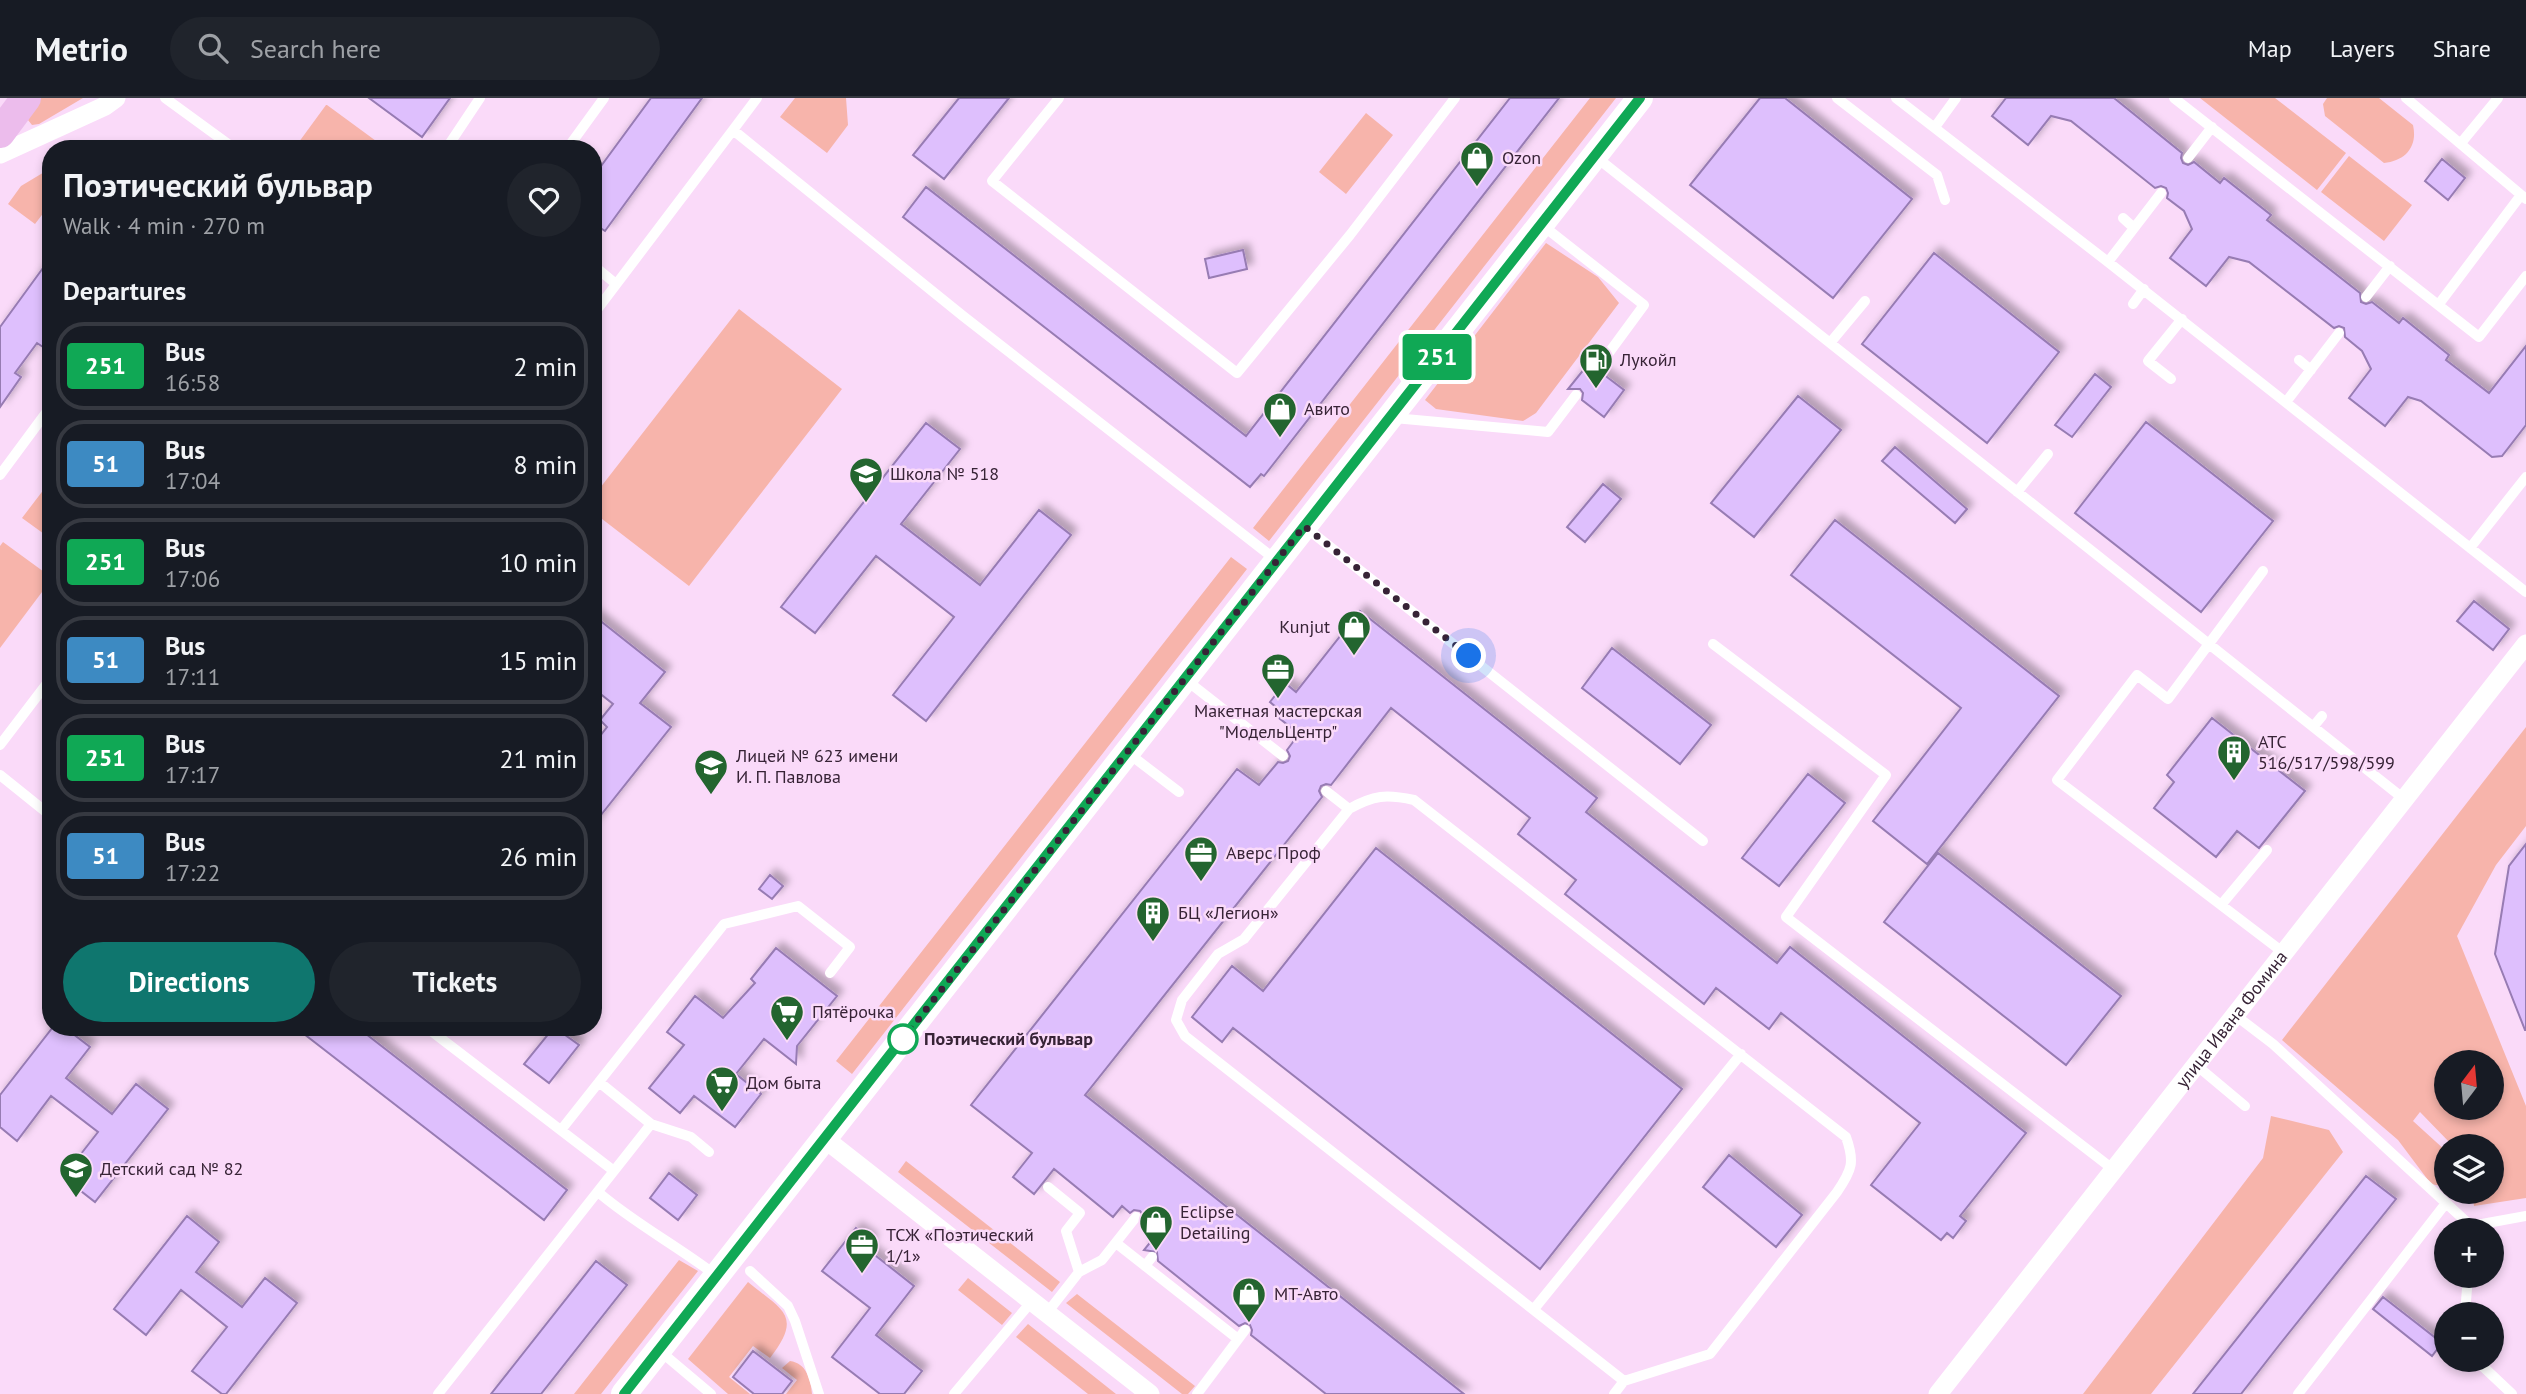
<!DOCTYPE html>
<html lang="en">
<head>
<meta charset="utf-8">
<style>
  :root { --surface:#171b24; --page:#20242c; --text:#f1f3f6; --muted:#9ea1a6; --line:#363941; --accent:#0f766e }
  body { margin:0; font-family:"PT Sans",sans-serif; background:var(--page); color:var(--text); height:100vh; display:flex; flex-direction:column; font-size:26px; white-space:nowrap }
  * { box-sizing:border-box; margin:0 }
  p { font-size:23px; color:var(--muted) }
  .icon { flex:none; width:38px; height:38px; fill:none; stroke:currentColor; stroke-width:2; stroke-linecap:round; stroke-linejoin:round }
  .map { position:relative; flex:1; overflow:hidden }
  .sheet { position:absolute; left:42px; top:42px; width:560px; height:896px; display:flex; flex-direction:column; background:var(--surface); border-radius:28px; box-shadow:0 4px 10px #0003 }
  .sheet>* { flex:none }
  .badge { padding:0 14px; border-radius:5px; font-size:24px; line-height:46px }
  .needle { width:46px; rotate:16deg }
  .buttons { position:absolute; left:2434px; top:952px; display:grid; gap:14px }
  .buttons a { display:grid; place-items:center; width:70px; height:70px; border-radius:50%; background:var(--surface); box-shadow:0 4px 10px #0003; font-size:35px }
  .you { position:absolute; width:35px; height:35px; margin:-18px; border:5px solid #fff; border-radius:50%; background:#1a73e8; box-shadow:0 0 0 10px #1a73e833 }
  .map>.badge { position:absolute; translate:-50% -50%; box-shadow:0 0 0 4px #fff }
  h2 { padding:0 21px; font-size:26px; line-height:63px }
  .round { display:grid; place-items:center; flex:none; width:74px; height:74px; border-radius:37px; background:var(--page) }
  .headline { display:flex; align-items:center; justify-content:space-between; height:119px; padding:0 21px }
  h1 { font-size:33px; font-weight:600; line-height:52px }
  .primary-button { display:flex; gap:14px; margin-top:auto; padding:14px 21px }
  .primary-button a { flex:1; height:80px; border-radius:42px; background:var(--accent); color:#fff; font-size:28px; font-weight:600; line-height:80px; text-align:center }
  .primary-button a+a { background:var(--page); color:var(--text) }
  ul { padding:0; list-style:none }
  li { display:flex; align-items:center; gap:21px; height:88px; margin:0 14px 10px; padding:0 7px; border:4px solid var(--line); border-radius:28px }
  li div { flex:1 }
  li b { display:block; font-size:26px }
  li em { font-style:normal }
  li .badge { min-width:77px; font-weight:700; text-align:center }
  header { display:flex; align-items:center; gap:42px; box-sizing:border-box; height:98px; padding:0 35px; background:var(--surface); border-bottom:2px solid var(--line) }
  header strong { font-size:33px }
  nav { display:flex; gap:38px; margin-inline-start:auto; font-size:24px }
  .search { width:490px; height:63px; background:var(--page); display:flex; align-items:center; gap:18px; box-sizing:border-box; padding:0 24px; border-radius:38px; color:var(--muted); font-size:26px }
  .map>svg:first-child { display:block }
  .green { fill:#f7b4ab; fill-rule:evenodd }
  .building { fill:#debffd; stroke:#977bb3; stroke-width:2; filter:url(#shadow) }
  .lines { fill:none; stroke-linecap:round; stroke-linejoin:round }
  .lane { stroke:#fff; stroke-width:10 }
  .street { stroke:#fff; stroke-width:19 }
  .secondary { stroke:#fff; stroke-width:26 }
  .primary { stroke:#ecbcec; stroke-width:30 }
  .line-casing { stroke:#fff; stroke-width:16 }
  .line { stroke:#10a855; stroke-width:10 }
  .walk { stroke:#372336; stroke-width:7; stroke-dasharray:0 12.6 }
  .stop-dot { fill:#fff; stroke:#10a855; stroke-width:3.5 }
  .labels { text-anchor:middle; stroke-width:5; stroke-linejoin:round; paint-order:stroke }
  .poi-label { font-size:18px; fill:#372336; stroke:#fadaf9; text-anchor:start }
  .street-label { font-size:18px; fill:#372336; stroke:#fadaf9 }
  .stop-label { font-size:18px; font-weight:bold; fill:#372336; stroke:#fadaf9; text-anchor:start }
</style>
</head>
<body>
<header>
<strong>Metrio</strong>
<div class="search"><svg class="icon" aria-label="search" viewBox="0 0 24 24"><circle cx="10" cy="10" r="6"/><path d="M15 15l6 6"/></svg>Search here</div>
<nav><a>Map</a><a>Layers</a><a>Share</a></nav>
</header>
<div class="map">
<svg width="2526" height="1296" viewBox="0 0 2526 1296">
  <defs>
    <filter id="shadow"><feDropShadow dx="6" dy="-6" stdDeviation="3.5" flood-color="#0004"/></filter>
  </defs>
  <rect width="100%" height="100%" fill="#fadaf9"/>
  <path class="green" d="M 40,0 L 83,0 L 39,26 L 32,27 L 28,22 Z
    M 795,0 L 846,0 L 848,27 L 827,55 L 780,19 Z
    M 1590,0 L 1616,0 L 1269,443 L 1253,430 Z
    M 2200,0 L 2275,0 L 2346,55 L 2317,92 Z
    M 2327,0 L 2379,0 L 2413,27 C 2418,49 2405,63 2384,65 L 2325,18 L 2323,6 Z
    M 326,7 L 327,7 L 387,51 L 301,51 L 296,48 Z
    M 1366,15 L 1393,37 L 1346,96 L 1319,74 Z
    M 2349,58 L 2412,107 L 2384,143 L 2321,94 Z
    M 51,70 L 51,105 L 35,126 L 8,106 L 21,88 Z
    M 1546,145 L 1598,179 L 1619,205 L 1536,315 L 1523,323 L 1436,311 L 1425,302 Z
    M 739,211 L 842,291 L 689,488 L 593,414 L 593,399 Z
    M 51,382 L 51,441 L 22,420 Z
    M 3,444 L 51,479 L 51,482 L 0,550 L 0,448 Z
    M 1231,459 L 1247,471 L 852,976 L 836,963 Z
    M 2526,629 L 2526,728 L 2496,767 L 2457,838 L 2526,1008 L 2526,1100 L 2474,1108 L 2472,1094 L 2492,1094 L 2492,1048 L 2453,1048 L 2420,1014 L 2413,1023 L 2446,1053 L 2446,1089 L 2431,1086 L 2398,1042 L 2282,942 ZM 2446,964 L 2492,964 L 2492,1010 L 2446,1010 Z
    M 2271,1018 L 2329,1032 L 2343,1054 L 2151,1296 L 2083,1296 L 2263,1060 Z
    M 906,1063 L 1060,1184 L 1052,1194 L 898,1074 Z
    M 679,1162 L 698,1173 L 601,1296 L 574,1296 Z
    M 968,1180 L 1012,1215 L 1002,1227 L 958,1192 Z
    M 748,1184 C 783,1213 803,1217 770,1260 L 753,1248 L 729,1279 L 750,1296 L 728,1296 L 688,1261 Z
    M 1077,1196 L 1195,1288 L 1188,1296 L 1182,1296 L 1066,1205 Z
    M 1028,1226 L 1116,1296 L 1088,1296 L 1016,1239 Z
    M 790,1263 C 806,1265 811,1281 812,1296 L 786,1296 L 797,1282 L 782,1270 Z"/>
  <path class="building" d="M 369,0 L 450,0 L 422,39 Z
    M 651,0 L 702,0 L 605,133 L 593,125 L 593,79 Z
    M 959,0 L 1009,0 L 944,81 L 913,57 Z
    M 1510,0 L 1559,0 L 1264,378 L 1261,376 L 1250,389 L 903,119 L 926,89 L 1246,338 Z
    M 1760,0 L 1785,0 L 1912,101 L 1833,200 L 1690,87 Z
    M 2006,0 L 2114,0 L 2182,55 L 2181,60 L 2183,65 L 2188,67 L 2194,64 L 2220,85 L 2224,80 L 2271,117 L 2267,122 L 2360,195 L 2361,204 L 2366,206 L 2372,204 L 2399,225 L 2403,220 L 2449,257 L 2446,262 L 2489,295 L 2526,248 L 2526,327 L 2502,358 L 2492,359 L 2421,303 L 2408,299 L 2385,328 L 2349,300 L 2371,271 L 2362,253 L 2345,239 L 2344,230 L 2339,228 L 2334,230 L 2249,164 L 2229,159 L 2206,188 L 2170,160 L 2192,131 L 2184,113 L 2167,100 L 2168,95 L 2166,90 L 2161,88 L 2155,90 L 2071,23 L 2051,18 L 2028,47 L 1992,18 Z
    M 2442,61 L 2465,80 L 2448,102 L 2425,83 Z
    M 1243,152 L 1247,171 L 1209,180 L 1205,161 Z
    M 1934,155 L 2059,254 L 1987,345 L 1862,246 Z
    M 51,159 L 51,239 L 43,249 L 37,245 L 15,275 L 21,279 L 0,309 L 0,229 Z
    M 1589,265 L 1592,277 L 1597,278 L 1603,276 L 1624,292 L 1604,319 L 1582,302 L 1583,295 L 1580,291 L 1568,291 Z
    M 2095,276 L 2111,289 L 2072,339 L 2055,327 Z
    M 1798,298 L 1841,332 L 1754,439 L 1711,405 Z
    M 2146,324 L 2273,423 L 2201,514 L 2075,415 Z
    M 926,325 L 960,351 L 901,426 L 980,487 L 1039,412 L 1071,437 L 926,623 L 893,597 L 954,519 L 876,458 L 815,535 L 781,509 Z
    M 1895,349 L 1967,411 L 1955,425 L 1882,363 Z
    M 1603,386 L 1621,401 L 1585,444 L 1567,429 Z
    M 1835,422 L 2059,598 L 1927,766 L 1873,723 L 1961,610 L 1791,477 Z
    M 2474,503 L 2509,531 L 2493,552 L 2457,523 Z
    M 1360,513 L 1597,700 L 1586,714 L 1777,865 L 1790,849 L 2026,1035 L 1960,1118 L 1966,1123 L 1953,1140 L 1947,1135 L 1941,1142 L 1871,1087 L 1920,1025 L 1781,915 L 1769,931 L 1716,890 L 1704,906 L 1565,796 L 1576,782 L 1518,736 L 1530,720 L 1391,610 L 1331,687 L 1326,686 L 1321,688 L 1319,693 L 1322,699 L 1085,997 L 1464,1296 L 1326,1296 L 1251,1237 L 1252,1232 L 1250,1227 L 1245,1225 L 1239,1228 L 1158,1163 L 1157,1154 L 1144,1152 L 1157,1136 L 1142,1124 L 1143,1117 L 1140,1113 L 1134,1112 L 1130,1115 L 1122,1108 L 1113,1119 L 1054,1071 L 1034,1096 L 1013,1079 L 1032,1055 L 971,1007 L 1237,671 L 1259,687 L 1278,664 L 1283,665 L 1288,663 L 1290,658 L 1287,652 L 1299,636 L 1279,620 L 1283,615 L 1270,604 L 1285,585 L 1296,594 Z
    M 593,517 L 665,574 L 640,605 L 671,629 L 593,727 L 593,647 L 607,629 L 600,622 L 613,606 L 593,590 Z
    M 1612,550 L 1711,627 L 1680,666 L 1582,590 Z
    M 2212,620 L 2305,693 L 2259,750 L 2237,733 L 2216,759 L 2154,710 L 2174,684 L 2167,677 Z
    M 1808,676 L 1845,705 L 1779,788 L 1742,760 Z
    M 2526,746 L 2526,932 L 2525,932 L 2495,856 L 2509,768 Z
    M 1376,750 L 1682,991 L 1540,1171 L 1233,930 L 1222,944 L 1192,919 L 1232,868 L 1263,893 Z
    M 1938,755 L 2121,898 L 2066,967 L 1884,824 Z
    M 770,777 L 783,788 L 772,801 L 759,791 Z
    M 776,850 L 837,898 L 797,948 L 796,966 L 764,941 L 736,976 L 761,996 L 735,1029 L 694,998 L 680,1015 L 649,990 L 684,947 L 667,934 L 695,898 L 723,920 L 755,885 L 751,881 Z
    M 53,929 L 64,929 L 90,949 L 66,980 L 112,1016 L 136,986 L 168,1011 L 95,1104 L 63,1079 L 98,1034 L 51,998 L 17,1043 L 0,1029 L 0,997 Z
    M 295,929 L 357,929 L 567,1092 L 544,1122 Z
    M 554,929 L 579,947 L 549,985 L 524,966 Z
    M 1729,1057 L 1802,1117 L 1776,1149 L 1703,1089 Z
    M 669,1075 L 697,1097 L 678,1122 L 650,1100 Z
    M 2366,1078 L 2396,1101 L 2280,1246 L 2241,1296 L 2193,1296 Z
    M 187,1118 L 219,1144 L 196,1174 L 242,1209 L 265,1180 L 297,1205 L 226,1296 L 222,1296 L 192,1273 L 227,1229 L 181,1192 L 146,1237 L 114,1211 Z
    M 856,1130 L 872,1142 L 866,1150 L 914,1188 L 876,1237 L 922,1273 L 904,1296 L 880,1296 L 832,1259 L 870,1210 L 822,1173 Z
    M 596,1163 L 627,1187 L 541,1296 L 491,1296 Z
    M 2383,1199 L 2442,1245 L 2432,1258 L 2373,1211 Z
    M 753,1253 L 792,1283 L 782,1296 L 754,1296 L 733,1279 Z"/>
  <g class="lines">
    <path class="lane" d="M 165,0 L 235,51
      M 1059,0 L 992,83 L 1237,275 L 1350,137 L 1455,0
      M 1837,0 L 1937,77 L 1945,102
      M 1896,0 L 2108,164 L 2526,494
      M 2174,0 L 2479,239 L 2526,178
      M 2406,0 L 2526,101
      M 1935,29 L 1956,0
      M 733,32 L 757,0
      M 2461,45 L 2498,0
      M 446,51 L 480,0
      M 567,51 L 604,0
      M 1596,59 L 2404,701
      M 2188,60 L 2212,29
      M 2123,120 L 2134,130
      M 1542,127 L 1644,207 L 1597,271
      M 2108,164 L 2161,95
      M 593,167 L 616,186
      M 2366,199 L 2390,168
      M 2133,206 L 2144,191
      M 2439,206 L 2521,97
      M 593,217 L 733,32 L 963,218 L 1276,462
      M 1830,245 L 1865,203
      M 2299,262 L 2311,272
      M 2171,281 L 2148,263 L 2182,221
      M 2286,304 L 2339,235
      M 1394,320 L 1548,334 L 1576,297
      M 0,377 L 51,308
      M 2017,394 L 2048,356
      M 1305,429 L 1703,743
      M 2470,450 L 2526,379
      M 2263,473 L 2168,601 L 2137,577 L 2057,682 L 2284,855
      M 1713,546 L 1886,677 L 1786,819 L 2114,1072
      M 1186,582 L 1283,658
      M 2313,629 L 2322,618
      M 0,647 L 51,580
      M 1128,655 L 1179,694
      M 0,677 L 51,718
      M 1326,693 L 1349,711 L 1244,841 L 1218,856 L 1182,902 L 1176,922 L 1185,938 L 1624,1283
      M 1349,711 C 1374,697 1386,696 1414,702 L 1846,1039 C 1855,1064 1852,1072 1837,1094 L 1710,1256 L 1624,1283 L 1614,1296
      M 2221,807 L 2267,752
      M 2235,917 L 2273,946 L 2471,1128 L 2526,1118
      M 426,929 L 614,1073
      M 2196,967 L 2245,1008
      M 599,984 L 651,1026 L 691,1039 L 709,1054
      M 561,1032 L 724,826 L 798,808 L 850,849 L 830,875
      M 598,1094 C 634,1125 676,1147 714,1176
      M 1116,1145 L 1238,1241
      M 1145,1168 L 1152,1159
      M 750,1173 L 788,1208 L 795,1223 L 819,1296
      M 1079,1174 L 1102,1162 L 1136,1119
      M 1534,1211 L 1741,956
      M 1047,1215 L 1079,1174 L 1066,1133 L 1080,1115 L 1048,1089
      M 2465,1216 L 2468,1178
      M 660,1253 L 711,1296
      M 2476,1262 L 2512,1296
      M 438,1296 L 651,1026
      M 954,1296 L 1032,1203
      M 1197,1296 L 1245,1232
      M 2298,1296 L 2446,1105"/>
    <g class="street">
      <path d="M 0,56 L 105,8 L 116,0"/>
      <path d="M 825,1041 L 1150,1296"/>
      <path id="s1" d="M 1938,1296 L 2526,546"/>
    </g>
    <path class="secondary" d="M 624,1296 L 1640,0"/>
    <path class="primary" d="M 0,35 L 26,0"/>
  </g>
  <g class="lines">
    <g class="line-casing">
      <path id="line" d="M 624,1296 L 1640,0"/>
    </g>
    <use href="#line" class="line"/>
    <path class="walk" d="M 903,941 L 1304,428 L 1469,558"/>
  </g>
  <defs>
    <g id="shop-pin" transform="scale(1.75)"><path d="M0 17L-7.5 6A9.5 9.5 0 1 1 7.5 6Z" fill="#23652f" stroke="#fadaf9"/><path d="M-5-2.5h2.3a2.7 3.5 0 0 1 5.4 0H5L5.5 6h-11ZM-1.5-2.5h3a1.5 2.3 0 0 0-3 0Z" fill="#fff"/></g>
    <g id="fuel-pin" transform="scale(1.75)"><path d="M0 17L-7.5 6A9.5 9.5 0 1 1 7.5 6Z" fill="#23652f" stroke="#fadaf9"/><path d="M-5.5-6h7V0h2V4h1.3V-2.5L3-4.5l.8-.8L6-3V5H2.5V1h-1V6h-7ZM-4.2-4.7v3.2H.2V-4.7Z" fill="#fff"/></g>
    <g id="school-pin" transform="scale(1.75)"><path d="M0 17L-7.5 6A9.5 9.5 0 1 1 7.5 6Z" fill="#23652f" stroke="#fadaf9"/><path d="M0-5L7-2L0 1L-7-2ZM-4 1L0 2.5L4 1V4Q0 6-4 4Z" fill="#fff"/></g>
    <g id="office-pin" transform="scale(1.75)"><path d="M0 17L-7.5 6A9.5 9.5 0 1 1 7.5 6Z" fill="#23652f" stroke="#fadaf9"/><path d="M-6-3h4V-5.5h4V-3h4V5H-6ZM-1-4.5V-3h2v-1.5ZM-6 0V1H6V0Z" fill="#fff"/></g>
    <g id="building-pin" transform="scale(1.75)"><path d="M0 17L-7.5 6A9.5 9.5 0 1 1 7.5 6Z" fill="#23652f" stroke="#fadaf9"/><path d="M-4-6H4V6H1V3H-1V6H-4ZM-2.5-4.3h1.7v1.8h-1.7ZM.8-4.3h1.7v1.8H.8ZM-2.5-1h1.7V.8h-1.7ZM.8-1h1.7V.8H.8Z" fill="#fff"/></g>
    <g id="supermarket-pin" transform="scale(1.75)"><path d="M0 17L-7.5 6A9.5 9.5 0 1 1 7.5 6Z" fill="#23652f" stroke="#fadaf9"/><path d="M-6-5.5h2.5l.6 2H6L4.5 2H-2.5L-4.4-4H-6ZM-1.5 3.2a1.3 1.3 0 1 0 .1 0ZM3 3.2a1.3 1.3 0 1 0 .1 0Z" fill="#fff"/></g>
  </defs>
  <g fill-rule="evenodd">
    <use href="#shop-pin" x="1477" y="60"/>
    <use href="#fuel-pin" x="1596" y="262"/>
    <use href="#shop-pin" x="1280" y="311"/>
    <use href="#school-pin" x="866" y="376"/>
    <use href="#shop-pin" x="1354" y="529"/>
    <use href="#office-pin" x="1278" y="572"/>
    <use href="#building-pin" x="2234" y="654"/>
    <use href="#school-pin" x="711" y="668"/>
    <use href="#office-pin" x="1201" y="755"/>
    <use href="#building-pin" x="1153" y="815"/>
    <use href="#supermarket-pin" x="787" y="914"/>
    <use href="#supermarket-pin" x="722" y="985"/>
    <use href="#school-pin" x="76" y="1071"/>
    <use href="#shop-pin" x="1156" y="1124"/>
    <use href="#office-pin" x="862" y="1147"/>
    <use href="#shop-pin" x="1249" y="1196"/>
  </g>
  <circle class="stop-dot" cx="903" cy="941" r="14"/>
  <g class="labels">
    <g class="poi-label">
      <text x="1502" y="66">Ozon</text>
      <text x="1620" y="268">Лукойл</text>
      <text x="1304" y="317">Авито</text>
      <text x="890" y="382">Школа № 518</text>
      <text x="1330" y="535" text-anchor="end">Kunjut</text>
      <text x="1278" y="619" text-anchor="middle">Макетная мастерская<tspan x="1278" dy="21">"МодельЦентр"</tspan></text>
      <text x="2258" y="650">АТС<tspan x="2258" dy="21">516/517/598/599</tspan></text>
      <text x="736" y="664">Лицей № 623 имени<tspan x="736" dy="21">И. П. Павлова</tspan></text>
      <text x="1226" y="761">Аверс Проф</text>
      <text x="1178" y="821">БЦ «Легион»</text>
      <text x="812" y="920">Пятёрочка</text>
      <text x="746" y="991">Дом быта</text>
      <text x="100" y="1077">Детский сад № 82</text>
      <text x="1180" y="1120">Eclipse<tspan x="1180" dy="21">Detailing</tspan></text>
      <text x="886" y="1143">ТСЖ «Поэтический<tspan x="886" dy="21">1/1»</tspan></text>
      <text x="1274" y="1202">МТ-Авто</text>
    </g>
    <g class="street-label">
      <text dy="6" stroke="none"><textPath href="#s1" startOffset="476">улица Ивана Фомина</textPath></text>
    </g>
    <g class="stop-label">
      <text x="924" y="947">Поэтический бульвар</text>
    </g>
  </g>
</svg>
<div class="buttons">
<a><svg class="needle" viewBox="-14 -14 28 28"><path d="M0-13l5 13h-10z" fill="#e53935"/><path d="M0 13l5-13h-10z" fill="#9ea1a6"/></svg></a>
<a><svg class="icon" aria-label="layers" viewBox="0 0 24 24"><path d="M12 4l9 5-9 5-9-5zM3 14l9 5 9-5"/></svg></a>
<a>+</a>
<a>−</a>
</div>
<div class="you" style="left:1469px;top:558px"></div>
<b class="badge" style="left:1437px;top:259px;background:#10a855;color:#fff">251</b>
<section class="sheet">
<div class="headline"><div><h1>Поэтический бульвар</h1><p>Walk · 4 min · 270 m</p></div><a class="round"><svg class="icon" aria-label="heart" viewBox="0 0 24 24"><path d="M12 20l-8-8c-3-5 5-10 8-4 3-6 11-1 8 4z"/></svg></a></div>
<h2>Departures</h2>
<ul>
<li><span class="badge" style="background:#10a855;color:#fff">251</span><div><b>Bus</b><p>16:58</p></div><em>2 min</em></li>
<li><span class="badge" style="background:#3d8ac2;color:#fff">51</span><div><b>Bus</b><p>17:04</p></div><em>8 min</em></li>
<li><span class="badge" style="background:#10a855;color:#fff">251</span><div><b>Bus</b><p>17:06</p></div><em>10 min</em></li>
<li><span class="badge" style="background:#3d8ac2;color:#fff">51</span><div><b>Bus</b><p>17:11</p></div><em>15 min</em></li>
<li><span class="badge" style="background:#10a855;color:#fff">251</span><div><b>Bus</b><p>17:17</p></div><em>21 min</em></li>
<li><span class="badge" style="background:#3d8ac2;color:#fff">51</span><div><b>Bus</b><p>17:22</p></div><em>26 min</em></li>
</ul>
<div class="primary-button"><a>Directions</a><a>Tickets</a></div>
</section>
</div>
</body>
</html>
